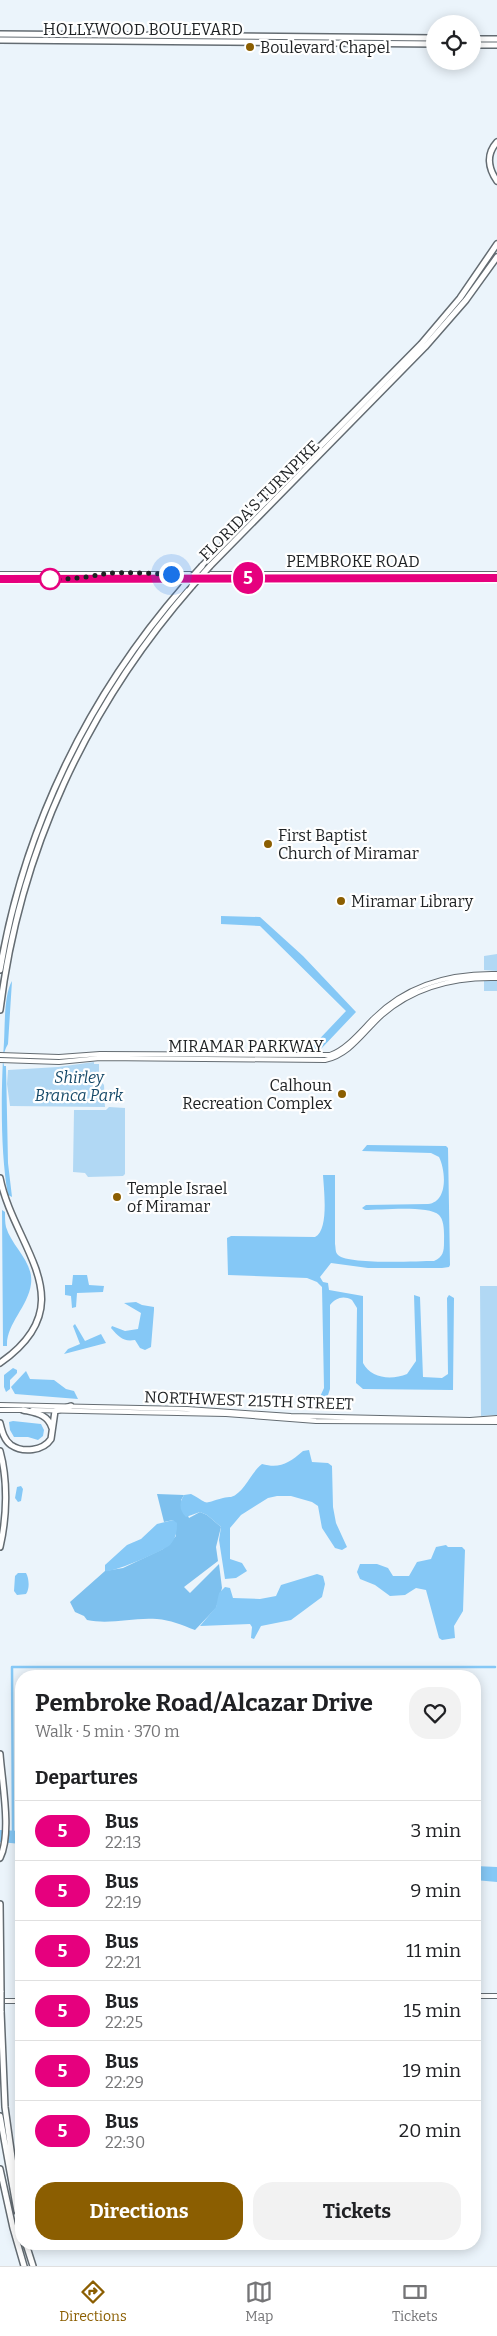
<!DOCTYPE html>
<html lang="en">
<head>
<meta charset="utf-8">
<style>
  :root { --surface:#fff; --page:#f2f2f2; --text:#202124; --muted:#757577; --line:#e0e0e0; --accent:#8b5e01 }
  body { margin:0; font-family:Bitter,serif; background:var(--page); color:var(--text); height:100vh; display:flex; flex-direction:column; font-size:19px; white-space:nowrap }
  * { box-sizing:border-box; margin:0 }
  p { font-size:16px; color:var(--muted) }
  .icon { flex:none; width:28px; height:28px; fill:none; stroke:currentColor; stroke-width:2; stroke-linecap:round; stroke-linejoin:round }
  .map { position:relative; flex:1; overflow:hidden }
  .panel { position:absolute; left:15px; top:1670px; width:466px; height:580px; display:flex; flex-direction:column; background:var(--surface); border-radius:20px; box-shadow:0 2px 12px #0003 }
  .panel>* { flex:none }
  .badge { padding:0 10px; border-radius:16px; font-size:18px; line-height:32px }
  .tools { position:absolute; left:426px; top:15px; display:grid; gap:10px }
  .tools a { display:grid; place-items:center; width:55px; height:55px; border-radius:50%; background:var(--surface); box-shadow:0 2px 12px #0003; font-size:25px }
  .you { position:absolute; width:25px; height:25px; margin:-12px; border:4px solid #fff; border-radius:50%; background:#1a73e8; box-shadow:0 0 0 8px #1a73e833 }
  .map>.badge { position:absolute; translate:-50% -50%; box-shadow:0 0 0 2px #fff }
  h2 { padding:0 20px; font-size:19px; line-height:45px }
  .round { display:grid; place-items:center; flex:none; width:52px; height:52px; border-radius:20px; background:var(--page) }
  .summary { display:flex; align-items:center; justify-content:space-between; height:85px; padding:0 20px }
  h1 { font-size:24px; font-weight:700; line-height:38px }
  .primary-button { display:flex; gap:10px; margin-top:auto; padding:10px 20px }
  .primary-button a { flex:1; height:58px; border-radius:20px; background:var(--accent); color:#fff; font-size:20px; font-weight:700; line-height:58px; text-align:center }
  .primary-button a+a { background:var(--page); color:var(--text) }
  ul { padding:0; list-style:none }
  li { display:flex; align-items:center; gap:15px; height:60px; padding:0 20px; border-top:1px solid var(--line) }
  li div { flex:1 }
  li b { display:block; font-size:19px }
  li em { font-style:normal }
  li .badge { min-width:55px; font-weight:700; text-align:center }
  .tabs { display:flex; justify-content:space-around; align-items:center; height:70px; border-top:1px solid var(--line); background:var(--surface); font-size:14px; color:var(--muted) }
  .tabs a { display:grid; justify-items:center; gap:2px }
  .tabs .on { color:var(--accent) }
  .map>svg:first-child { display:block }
  .green { fill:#b1d8f4 }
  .forest { fill:#7dc0ee }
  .water { fill:#85c8f6 }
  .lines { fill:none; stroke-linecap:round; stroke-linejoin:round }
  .canal { stroke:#85c8f6; stroke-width:2.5 }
  .major-casing { stroke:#646c72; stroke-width:6 }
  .highway-casing { stroke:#646c72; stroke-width:8 }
  .major { stroke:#fff; stroke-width:4 }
  .highway { stroke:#fff; stroke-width:5 }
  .highway-bridge-casing { stroke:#646c72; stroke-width:8; stroke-linecap:butt }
  .highway-bridge { stroke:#fff; stroke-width:5 }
  .line-casing { stroke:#fff; stroke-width:11 }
  .line { stroke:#e6007e; stroke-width:8 }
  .walk { stroke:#1d2022; stroke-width:5; stroke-dasharray:0 9 }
  .poi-dot { fill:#8b5e01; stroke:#fff; stroke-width:2 }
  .stop-dot { fill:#fff; stroke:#e6007e; stroke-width:2.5 }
  .labels { text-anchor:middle; stroke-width:4.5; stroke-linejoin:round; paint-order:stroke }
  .street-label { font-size:16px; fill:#1d2022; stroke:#fff }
  .poi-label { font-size:16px; fill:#1d2022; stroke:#fff; text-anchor:start }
  .park-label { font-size:16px; font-style:italic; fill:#184b6a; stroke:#fff }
</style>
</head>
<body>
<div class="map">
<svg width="497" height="2266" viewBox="0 0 497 2266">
  <rect width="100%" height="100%" fill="#ebf4fb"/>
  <path class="green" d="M 497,954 L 497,971 L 484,970 L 484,956 Z
    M 484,981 L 497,981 L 497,991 L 484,991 Z
    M 94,1062 L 94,1064 L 99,1064 L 99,1079 L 104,1085 L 105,1107 L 10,1106 L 7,1084 L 8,1070 L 58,1067 Z
    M 109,1107 L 125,1108 L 125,1174 L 123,1176 L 88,1177 L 85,1173 L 73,1172 L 74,1110 L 106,1110 Z
    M 480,1286 L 497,1286 L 497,1415 L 481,1416 Z"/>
  <path class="forest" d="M 157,1494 L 184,1495 L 181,1500 L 189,1518 L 200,1512 L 207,1515 L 221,1527 L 216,1547 L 218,1561 L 184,1587 L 190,1593 L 219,1564 L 222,1588 L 216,1608 L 195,1630 C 182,1625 170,1620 157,1619 C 133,1617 111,1625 87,1620 L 84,1616 L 75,1612 L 70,1602 L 105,1571 L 123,1568 L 163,1549 L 176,1536 L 173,1520 L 164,1522 Z"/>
  <path class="water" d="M 221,916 L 260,917 L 303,956 L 356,1012 L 320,1050 L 309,1050 L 346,1011 L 260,926 L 221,924 Z
    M 12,981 L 8,1044 C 4,1051 2,1058 4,1066 L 6,1066 L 8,1163 L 12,1197 L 8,1195 C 0,1151 1,1087 4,1042 C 5,1025 4,994 12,981 Z
    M 367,1145 L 446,1146 L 448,1148 L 450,1265 L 449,1267 L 442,1268 L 368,1268 L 331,1263 L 320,1277 L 323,1282 L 328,1283 L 329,1290 L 363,1296 L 363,1363 C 371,1379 392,1380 407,1374 L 416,1361 L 414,1295 L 420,1297 L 423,1377 L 442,1378 L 448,1374 L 447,1298 L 449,1295 L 454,1298 L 453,1390 L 363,1389 L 356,1383 L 357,1308 L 352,1300 C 343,1295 336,1298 330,1305 L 330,1389 L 328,1395 L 322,1400 L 319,1399 L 324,1388 L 322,1287 L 317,1282 L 307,1278 L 228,1275 L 227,1238 L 231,1236 L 315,1237 C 329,1230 324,1191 323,1175 L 335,1175 L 335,1244 C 336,1249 335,1252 338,1255 C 349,1265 417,1261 434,1261 C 443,1257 444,1252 444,1242 C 444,1235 445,1221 439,1215 C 429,1205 380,1210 365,1210 L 362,1208 L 366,1205 L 428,1204 C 448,1202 446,1171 439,1157 L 431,1153 L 362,1151 Z
    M 2,1210 L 5,1212 C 5,1217 5,1223 6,1227 C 12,1247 34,1262 31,1284 C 28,1307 6,1324 7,1346 L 3,1346 Z
    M 73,1275 L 87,1275 L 89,1285 L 104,1286 L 103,1292 L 77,1293 L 76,1307 L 72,1308 L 71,1296 L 65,1295 L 65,1285 L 72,1285 Z
    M 136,1302 L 142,1305 L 154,1307 L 154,1310 L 151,1347 L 145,1350 L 140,1348 L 135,1340 C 123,1342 119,1337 111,1328 L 112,1326 L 125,1331 L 138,1329 L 141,1313 L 124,1303 Z
    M 75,1324 L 85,1341 L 101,1334 L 106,1343 L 64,1354 L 68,1349 L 80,1344 L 73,1326 Z
    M 13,1368 L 17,1370 L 17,1373 L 10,1380 L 10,1389 L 6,1392 L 4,1387 L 4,1375 Z
    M 26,1371 L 30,1379 L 54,1380 L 66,1389 L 74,1391 L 78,1399 L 15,1394 L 11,1387 Z
    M 13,1421 L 41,1424 L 44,1430 L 43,1436 L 38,1440 L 28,1437 L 14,1437 L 10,1430 L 9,1422 Z
    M 309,1450 L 312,1462 L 328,1463 L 332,1466 L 333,1507 L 336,1523 L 347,1547 L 342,1550 L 335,1548 L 322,1528 L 318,1506 L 312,1502 L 291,1496 L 277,1496 L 268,1498 L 241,1515 L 230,1528 L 230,1559 L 242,1563 L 247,1571 L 236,1578 L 225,1579 L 219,1540 L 221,1527 L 207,1515 L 200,1512 L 186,1517 C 179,1510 179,1503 184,1495 L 191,1494 C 211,1505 201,1504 223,1498 C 226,1497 229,1497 231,1497 C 244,1493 251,1472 262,1464 C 280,1469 289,1463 303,1451 Z
    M 21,1486 L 23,1489 L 21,1501 L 18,1502 L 15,1498 L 17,1487 Z
    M 173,1520 L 177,1523 C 177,1532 176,1538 170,1545 C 163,1551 113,1573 105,1571 L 105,1565 L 127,1545 L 141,1539 L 157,1524 Z
    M 446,1545 L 448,1547 L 462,1547 L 465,1550 L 463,1611 L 454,1626 L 455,1638 L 442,1640 L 439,1638 L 426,1590 L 416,1588 L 405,1595 L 390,1596 L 375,1585 L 360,1579 L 357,1572 L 360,1564 L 377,1564 L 388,1568 L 393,1576 L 409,1576 L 417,1562 L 431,1559 L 436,1547 Z
    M 18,1573 L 26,1573 C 29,1578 30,1589 26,1594 L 17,1595 L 14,1591 L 15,1576 Z
    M 317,1574 L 323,1576 L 325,1584 L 322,1597 L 291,1620 L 261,1626 L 254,1639 L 251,1638 L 252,1627 L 250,1624 L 200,1626 L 216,1607 L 219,1593 L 225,1587 L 230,1588 L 233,1598 L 260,1599 L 276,1596 L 281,1585 Z
    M 0,1830 L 21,1831 L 21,1844 L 0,1842 Z
    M 475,1866 L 497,1867 L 497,1882 L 475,1880 Z"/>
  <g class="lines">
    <path class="canal" d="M 13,1832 L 12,1667 L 495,1667"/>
    <g class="major-casing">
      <path id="major" d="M 0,574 L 195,574
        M 202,574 L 497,574
        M 0,579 L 497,578
        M 0,1055 L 59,1057 L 100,1054 L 330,1055 C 347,1049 361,1031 374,1018 C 408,984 450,973 497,974
        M 0,1060 L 59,1062 L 100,1058 L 325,1060 C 350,1055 364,1031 382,1015 C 415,986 454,977 497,978
        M 0,1405 L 187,1409 L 291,1416 L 470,1420 L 497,1418
        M 0,1410 L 25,1410
        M 32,1410 L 226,1414 L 316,1421 L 497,1422
        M 475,1996 L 497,1996
        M 0,2001 L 21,2001"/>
    </g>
    <g class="highway-casing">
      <path id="highway" d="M 0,34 L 435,38
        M 472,39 L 497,39
        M 0,40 L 435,44
        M 472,45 L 497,45
        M 497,142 C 486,154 488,168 497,181
        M 202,566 L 421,344 L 460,298 L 497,244
        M 210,566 L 425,347 L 466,300 L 497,257
        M 0,970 C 24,827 89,695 184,586
        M 0,1010 C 19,852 87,706 192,586
        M 0,1178 C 14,1248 86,1303 0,1363
        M 23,1410 C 36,1413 48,1414 52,1428
        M 0,1423 C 2,1431 4,1440 11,1445 C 23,1453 43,1451 51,1439 L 55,1411 L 71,1406
        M 0,1451 C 8,1480 7,1517 0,1547
        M 0,1754 C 2,1782 12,1834 0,1858
        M 0,1904 L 1,1992
        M 1,2011 L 5,2107 L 21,2222
        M 0,2116 L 17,2211
        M 0,2169 L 13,2228 L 24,2266
        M 26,2244 L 33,2266"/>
    </g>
    <use href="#major" class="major"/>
    <use href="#highway" class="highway"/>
    <g class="highway-bridge-casing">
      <path id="highway-bridge" d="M 184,586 L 202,566
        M 192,586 L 210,566
        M 1,1992 L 1,2011"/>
    </g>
    <use href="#highway-bridge" class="highway-bridge"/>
  </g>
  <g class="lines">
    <g class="line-casing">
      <path id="line" d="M 0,579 L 497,578"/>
    </g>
    <use href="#line" class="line"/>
    <path class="walk" d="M 50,579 C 68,580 87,577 104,574 C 125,571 150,574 171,574"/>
  </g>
  <g class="poi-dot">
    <circle cx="250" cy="47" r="5"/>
    <circle cx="268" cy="844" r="5"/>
    <circle cx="341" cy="901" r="5"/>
    <circle cx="342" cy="1094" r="5"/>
    <circle cx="117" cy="1197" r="5"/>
  </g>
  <circle class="stop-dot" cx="50" cy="579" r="10"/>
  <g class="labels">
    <g class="street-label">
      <text x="143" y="35">HOLLYWOOD BOULEVARD</text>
      <text transform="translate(259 500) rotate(-45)" y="6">FLORIDA'S TURNPIKE</text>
      <text x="353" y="567">PEMBROKE ROAD</text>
      <text x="246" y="1052">MIRAMAR PARKWAY</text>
      <text transform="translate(249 1400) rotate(2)" y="6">NORTHWEST 215TH STREET</text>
    </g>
    <g class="poi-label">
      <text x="260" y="53">Boulevard Chapel</text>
      <text x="278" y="841">First Baptist<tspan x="278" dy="18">Church of Miramar</tspan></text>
      <text x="351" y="907">Miramar Library</text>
      <text x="332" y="1091" text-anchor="end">Calhoun<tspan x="332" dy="18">Recreation Complex</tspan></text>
      <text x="127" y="1194">Temple Israel<tspan x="127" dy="18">of Miramar</tspan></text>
    </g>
    <g class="park-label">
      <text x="79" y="1083">Shirley<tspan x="79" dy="18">Branca Park</tspan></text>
    </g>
  </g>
</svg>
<div class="tools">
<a><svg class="icon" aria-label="locate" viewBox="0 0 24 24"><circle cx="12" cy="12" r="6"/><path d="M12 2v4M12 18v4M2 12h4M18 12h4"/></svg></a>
</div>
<div class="you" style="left:171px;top:574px"></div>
<b class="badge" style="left:248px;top:578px;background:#e6007e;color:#fff">5</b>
<section class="panel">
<div class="summary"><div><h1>Pembroke Road/Alcazar Drive</h1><p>Walk · 5 min · 370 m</p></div><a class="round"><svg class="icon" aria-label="heart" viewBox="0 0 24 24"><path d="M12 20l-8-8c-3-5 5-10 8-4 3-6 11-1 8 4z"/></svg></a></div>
<h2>Departures</h2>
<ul>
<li><span class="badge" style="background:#e6007e;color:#fff">5</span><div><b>Bus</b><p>22:13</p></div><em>3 min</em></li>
<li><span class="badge" style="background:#e6007e;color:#fff">5</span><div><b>Bus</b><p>22:19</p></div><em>9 min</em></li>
<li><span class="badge" style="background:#e6007e;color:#fff">5</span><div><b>Bus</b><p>22:21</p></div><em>11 min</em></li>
<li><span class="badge" style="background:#e6007e;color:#fff">5</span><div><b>Bus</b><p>22:25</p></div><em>15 min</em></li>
<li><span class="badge" style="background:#e6007e;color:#fff">5</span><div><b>Bus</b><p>22:29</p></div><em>19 min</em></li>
<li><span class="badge" style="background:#e6007e;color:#fff">5</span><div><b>Bus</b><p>22:30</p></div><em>20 min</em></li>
</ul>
<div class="primary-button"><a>Directions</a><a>Tickets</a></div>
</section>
</div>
<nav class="tabs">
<a class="on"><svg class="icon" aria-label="directions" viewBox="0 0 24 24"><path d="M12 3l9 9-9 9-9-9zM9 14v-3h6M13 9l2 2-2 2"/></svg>Directions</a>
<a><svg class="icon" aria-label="map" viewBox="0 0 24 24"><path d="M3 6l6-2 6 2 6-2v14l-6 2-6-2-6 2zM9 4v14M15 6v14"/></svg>Map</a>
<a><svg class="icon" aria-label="tickets" viewBox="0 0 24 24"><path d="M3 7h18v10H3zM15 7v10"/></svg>Tickets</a>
</nav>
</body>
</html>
